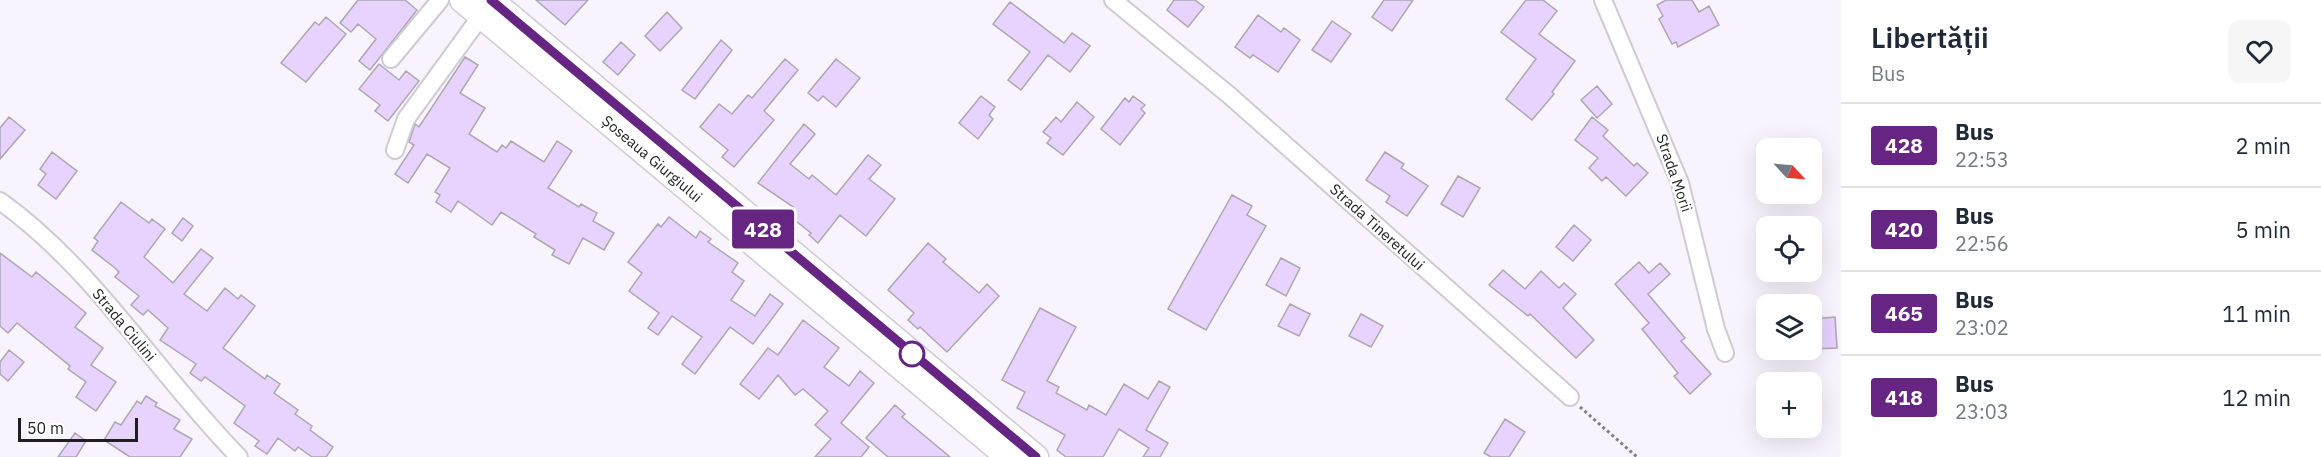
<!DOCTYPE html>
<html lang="en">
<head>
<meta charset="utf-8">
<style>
  :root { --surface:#fff; --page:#f6f6f7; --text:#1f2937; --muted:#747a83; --line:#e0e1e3 }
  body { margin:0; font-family:"IBM Plex Sans",sans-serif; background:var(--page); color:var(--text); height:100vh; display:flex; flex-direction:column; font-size:22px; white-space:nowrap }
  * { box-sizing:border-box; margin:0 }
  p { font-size:20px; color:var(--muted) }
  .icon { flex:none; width:33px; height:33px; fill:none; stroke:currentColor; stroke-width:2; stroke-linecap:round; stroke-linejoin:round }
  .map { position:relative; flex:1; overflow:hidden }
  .panel { display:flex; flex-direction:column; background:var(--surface); width:480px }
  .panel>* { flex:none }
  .badge { padding:0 12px; border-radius:4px; font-size:21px; line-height:39px }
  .needle { width:39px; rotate:116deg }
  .controls { position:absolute; left:1756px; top:138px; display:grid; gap:12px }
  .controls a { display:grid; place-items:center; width:66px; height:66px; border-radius:12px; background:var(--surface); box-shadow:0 6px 24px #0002; font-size:30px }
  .scale { position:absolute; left:18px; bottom:15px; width:120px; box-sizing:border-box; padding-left:6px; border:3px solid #201e22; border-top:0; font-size:16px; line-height:21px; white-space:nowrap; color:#201e22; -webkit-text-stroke:4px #fff; paint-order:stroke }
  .map>.badge { position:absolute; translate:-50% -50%; box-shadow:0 0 0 3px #fff }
  .round { display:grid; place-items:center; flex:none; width:63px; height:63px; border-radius:12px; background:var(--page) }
  .overview { display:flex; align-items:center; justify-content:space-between; height:102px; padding:0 30px }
  h1 { font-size:28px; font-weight:600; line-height:45px }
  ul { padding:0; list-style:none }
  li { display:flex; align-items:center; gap:18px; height:84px; padding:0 30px; border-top:2px solid var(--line) }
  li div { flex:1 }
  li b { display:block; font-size:22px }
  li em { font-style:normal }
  li .badge { min-width:66px; font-weight:700; text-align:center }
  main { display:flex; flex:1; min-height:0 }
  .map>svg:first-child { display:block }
  .building { fill:#e8d3ff; stroke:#aca7b1; stroke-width:1.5 }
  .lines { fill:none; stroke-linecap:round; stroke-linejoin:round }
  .minor-casing { stroke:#cfcad4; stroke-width:20 }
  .highway-casing { stroke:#cfcad4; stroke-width:27 }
  .path { stroke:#838086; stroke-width:3; stroke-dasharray:3 3; stroke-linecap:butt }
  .minor { stroke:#fff; stroke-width:16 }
  .highway { stroke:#fff; stroke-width:24 }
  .line-casing { stroke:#fff; stroke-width:14 }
  .line { stroke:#662483; stroke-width:9 }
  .stop-dot { fill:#fff; stroke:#662483; stroke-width:3 }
  .labels { text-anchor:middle; stroke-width:5; stroke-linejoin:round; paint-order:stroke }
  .street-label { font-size:15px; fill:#201e22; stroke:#fff }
</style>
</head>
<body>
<main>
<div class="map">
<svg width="1841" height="457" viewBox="0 0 1841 457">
  <rect width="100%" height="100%" fill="#f8f3fd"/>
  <path class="building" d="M 358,0 L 405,0 L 417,10 L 370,70 L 359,61 L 376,39 L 358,24 L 351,32 L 340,23 Z
    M 536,0 L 588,0 L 565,25 Z
    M 1174,0 L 1195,0 L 1204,7 L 1188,27 L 1167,10 Z
    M 1384,0 L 1413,0 L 1392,31 L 1372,17 Z
    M 1526,0 L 1543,0 L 1557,11 L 1539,34 L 1575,61 L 1552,92 L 1554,94 L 1532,120 L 1506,99 L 1536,59 L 1501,32 Z
    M 1666,0 L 1692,0 L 1699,12 L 1709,6 L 1719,25 L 1678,47 L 1676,42 L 1672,44 L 1659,19 L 1663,16 L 1657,5 Z
    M 1010,2 L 1064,43 L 1072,33 L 1090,46 L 1070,72 L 1048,55 L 1021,90 L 1008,80 L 1030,52 L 993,24 Z
    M 667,12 L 682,28 L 660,51 L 645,36 Z
    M 1258,15 L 1281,32 L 1284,28 L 1300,40 L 1278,72 L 1253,55 L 1250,58 L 1235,47 Z
    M 326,17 L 346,34 L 306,82 L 281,63 L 315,22 L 319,25 Z
    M 1332,21 L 1351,34 L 1331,62 L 1312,50 Z
    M 721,40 L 732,50 L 695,99 L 682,90 Z
    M 621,42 L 635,55 L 618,75 L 603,62 Z
    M 465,57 L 478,65 L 460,93 L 485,108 L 469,134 L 497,152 L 502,145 L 506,148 L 511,141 L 544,162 L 557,141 L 572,151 L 548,188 L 579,207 L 581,204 L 597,213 L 593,221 L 614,233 L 604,250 L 583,238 L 569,264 L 552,255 L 555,250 L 534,237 L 536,234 L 501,212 L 492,225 L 458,201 L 451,212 L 436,202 L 440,195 L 435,192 L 450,168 L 427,154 L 408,183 L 395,174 L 414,145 L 409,142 L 415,124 L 419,127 Z
    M 785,59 L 798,70 L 764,111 L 774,120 L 734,167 L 722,157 L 728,150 L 700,127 L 719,104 L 732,114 L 748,95 L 752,98 Z
    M 836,59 L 860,78 L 836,107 L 823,96 L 818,101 L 808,93 Z
    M 379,64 L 399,80 L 406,71 L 419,81 L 388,121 L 375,111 L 380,105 L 359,89 Z
    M 1597,86 L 1612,104 L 1597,118 L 1581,100 Z
    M 981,96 L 995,107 L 989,115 L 993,119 L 978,139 L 959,123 Z
    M 1133,96 L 1145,105 L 1141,109 L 1145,113 L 1120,145 L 1101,129 L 1125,98 L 1129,102 Z
    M 1077,102 L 1094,117 L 1063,155 L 1047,143 L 1051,138 L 1043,132 L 1056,117 L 1061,122 Z
    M 9,117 L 25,130 L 0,159 L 0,128 Z
    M 1592,117 L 1608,130 L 1603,136 L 1634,166 L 1637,163 L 1648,173 L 1626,196 L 1606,177 L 1602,181 L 1589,168 L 1598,158 L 1575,140 Z
    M 804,124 L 815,134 L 790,164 L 809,179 L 812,175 L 836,195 L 868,155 L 881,165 L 869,179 L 895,199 L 866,236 L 840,215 L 818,243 L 809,235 L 811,233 L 787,214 L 793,207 L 758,183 Z
    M 52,152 L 77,171 L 56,199 L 38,185 L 46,174 L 40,169 Z
    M 1385,152 L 1404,164 L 1401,168 L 1428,186 L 1407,216 L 1386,202 L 1390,196 L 1366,180 Z
    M 1458,176 L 1480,188 L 1463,217 L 1441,204 Z
    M 1232,195 L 1252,206 L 1247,215 L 1266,226 L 1206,330 L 1168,309 Z
    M 121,202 L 149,223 L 152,219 L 165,229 L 144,257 L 173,283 L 201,249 L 213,258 L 184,294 L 207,311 L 225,288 L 238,299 L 241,295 L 255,306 L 223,348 L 265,379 L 267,375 L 280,384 L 274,393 L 298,410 L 295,414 L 312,426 L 310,430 L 333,447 L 326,457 L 312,457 L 298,447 L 295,451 L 278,438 L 267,454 L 255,446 L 259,441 L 234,423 L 245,406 L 205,377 L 201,381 L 190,373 L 196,364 L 160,340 L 168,328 L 148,310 L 143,315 L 131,305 L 139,296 L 115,277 L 119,272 L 115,268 L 92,250 L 98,241 L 94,238 Z
    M 669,217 L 696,238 L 700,231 L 711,239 L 708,242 L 738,263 L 732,272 L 744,281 L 731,300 L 755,316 L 770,294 L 783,304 L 753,344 L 730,327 L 695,374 L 682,364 L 702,337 L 672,316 L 658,335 L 648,328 L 659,313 L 629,291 L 642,273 L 628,262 L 658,224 L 661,227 Z
    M 183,218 L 193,226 L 182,241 L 172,233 Z
    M 1574,225 L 1591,240 L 1573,261 L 1556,247 Z
    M 928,243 L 946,259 L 943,262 L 979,293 L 987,284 L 999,296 L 947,352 L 920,327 L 918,329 L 908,320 L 914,313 L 888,290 Z
    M 0,253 L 32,277 L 36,272 L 86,313 L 75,327 L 103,348 L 91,365 L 116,382 L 96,411 L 76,397 L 86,382 L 68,369 L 70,366 L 17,323 L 8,333 L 0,326 Z
    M 1281,258 L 1300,268 L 1286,296 L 1266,285 Z
    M 1639,262 L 1649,273 L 1660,263 L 1670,274 L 1648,294 L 1685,338 L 1681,341 L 1711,374 L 1690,394 L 1674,376 L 1678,373 L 1642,329 L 1649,323 L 1615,284 Z
    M 1503,270 L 1525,289 L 1541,271 L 1559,288 L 1564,283 L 1576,294 L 1563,308 L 1594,340 L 1576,358 L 1530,314 L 1528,316 L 1489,285 Z
    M 1290,304 L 1310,314 L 1299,336 L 1278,326 Z
    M 1040,308 L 1076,327 L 1047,381 L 1059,387 L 1056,393 L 1087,410 L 1089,405 L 1106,415 L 1124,384 L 1148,399 L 1159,381 L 1170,387 L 1146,430 L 1168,443 L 1160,457 L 1143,457 L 1149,448 L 1119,429 L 1103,457 L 1066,457 L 1057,450 L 1065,435 L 1017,408 L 1025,392 L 1002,380 Z
    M 1361,314 L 1383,326 L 1371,347 L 1349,336 Z
    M 1835,317 L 1837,348 L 1812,349 L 1812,319 Z
    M 803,320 L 839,348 L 824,367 L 849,386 L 860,371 L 874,383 L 841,423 L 869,447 L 861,457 L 815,457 L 831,439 L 815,425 L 828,411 L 803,389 L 795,395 L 778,375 L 759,399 L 740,384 L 768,348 L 778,355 Z
    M 9,350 L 24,362 L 8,381 L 0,374 L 0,362 Z
    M 146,396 L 157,403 L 155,406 L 180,420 L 174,429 L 192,439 L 180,457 L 130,457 L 104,440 L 115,422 L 121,425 L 137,401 L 141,404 Z
    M 895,405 L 905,414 L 902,417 L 950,457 L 888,457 L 866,438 Z
    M 1505,419 L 1525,432 L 1509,457 L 1491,457 L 1484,453 Z
    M 75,433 L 86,441 L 76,457 L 58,457 Z"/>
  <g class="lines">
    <g class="minor-casing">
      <path id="minor" d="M 1113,0 L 1229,95 L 1570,397
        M 1603,0 L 1680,183 L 1716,329 L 1725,353
        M 391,59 L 440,0
        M 395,150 L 406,119 L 481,16
        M 0,201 C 95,269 158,375 239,457"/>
    </g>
    <g class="highway-casing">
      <path id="highway" d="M 462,0 L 1008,457
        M 491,0 L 1036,457"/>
    </g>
    <path class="path" d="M 1580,407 L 1637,457"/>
    <use href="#minor" class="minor"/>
    <use href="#highway" class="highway"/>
  </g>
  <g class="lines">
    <g class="line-casing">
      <path id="line" d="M 491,0 L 1036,457"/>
    </g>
    <use href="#line" class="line"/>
  </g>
  <circle class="stop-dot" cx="912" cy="354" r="12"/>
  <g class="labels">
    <g class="street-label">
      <text transform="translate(652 159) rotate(40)" y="5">Șoseaua Giurgiului</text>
      <text transform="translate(1674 173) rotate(71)" y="5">Strada Morii</text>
      <text transform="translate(1377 227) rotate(42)" y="5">Strada Tineretului</text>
      <text transform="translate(124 325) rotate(50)" y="5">Strada Ciulini</text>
    </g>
  </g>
</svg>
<div class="controls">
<a><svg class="needle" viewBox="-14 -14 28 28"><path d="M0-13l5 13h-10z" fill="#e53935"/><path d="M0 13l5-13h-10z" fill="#747a83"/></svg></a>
<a><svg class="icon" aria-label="locate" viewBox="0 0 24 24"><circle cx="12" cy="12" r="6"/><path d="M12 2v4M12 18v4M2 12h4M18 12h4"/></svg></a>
<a><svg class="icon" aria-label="layers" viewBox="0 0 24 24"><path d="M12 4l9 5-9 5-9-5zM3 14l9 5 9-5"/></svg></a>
<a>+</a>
</div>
<div class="scale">50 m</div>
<b class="badge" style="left:763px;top:229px;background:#662483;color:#fff">428</b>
</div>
<section class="panel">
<div class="overview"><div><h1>Libertății</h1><p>Bus</p></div><a class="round"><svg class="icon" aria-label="heart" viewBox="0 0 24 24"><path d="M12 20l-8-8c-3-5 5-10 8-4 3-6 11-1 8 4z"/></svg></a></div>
<ul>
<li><span class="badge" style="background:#662483;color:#fff">428</span><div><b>Bus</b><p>22:53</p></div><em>2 min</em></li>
<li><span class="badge" style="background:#662483;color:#fff">420</span><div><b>Bus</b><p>22:56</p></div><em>5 min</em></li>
<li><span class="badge" style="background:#662483;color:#fff">465</span><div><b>Bus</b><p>23:02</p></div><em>11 min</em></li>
<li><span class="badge" style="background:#662483;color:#fff">418</span><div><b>Bus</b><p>23:03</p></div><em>12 min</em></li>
</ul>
</section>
</main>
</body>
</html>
